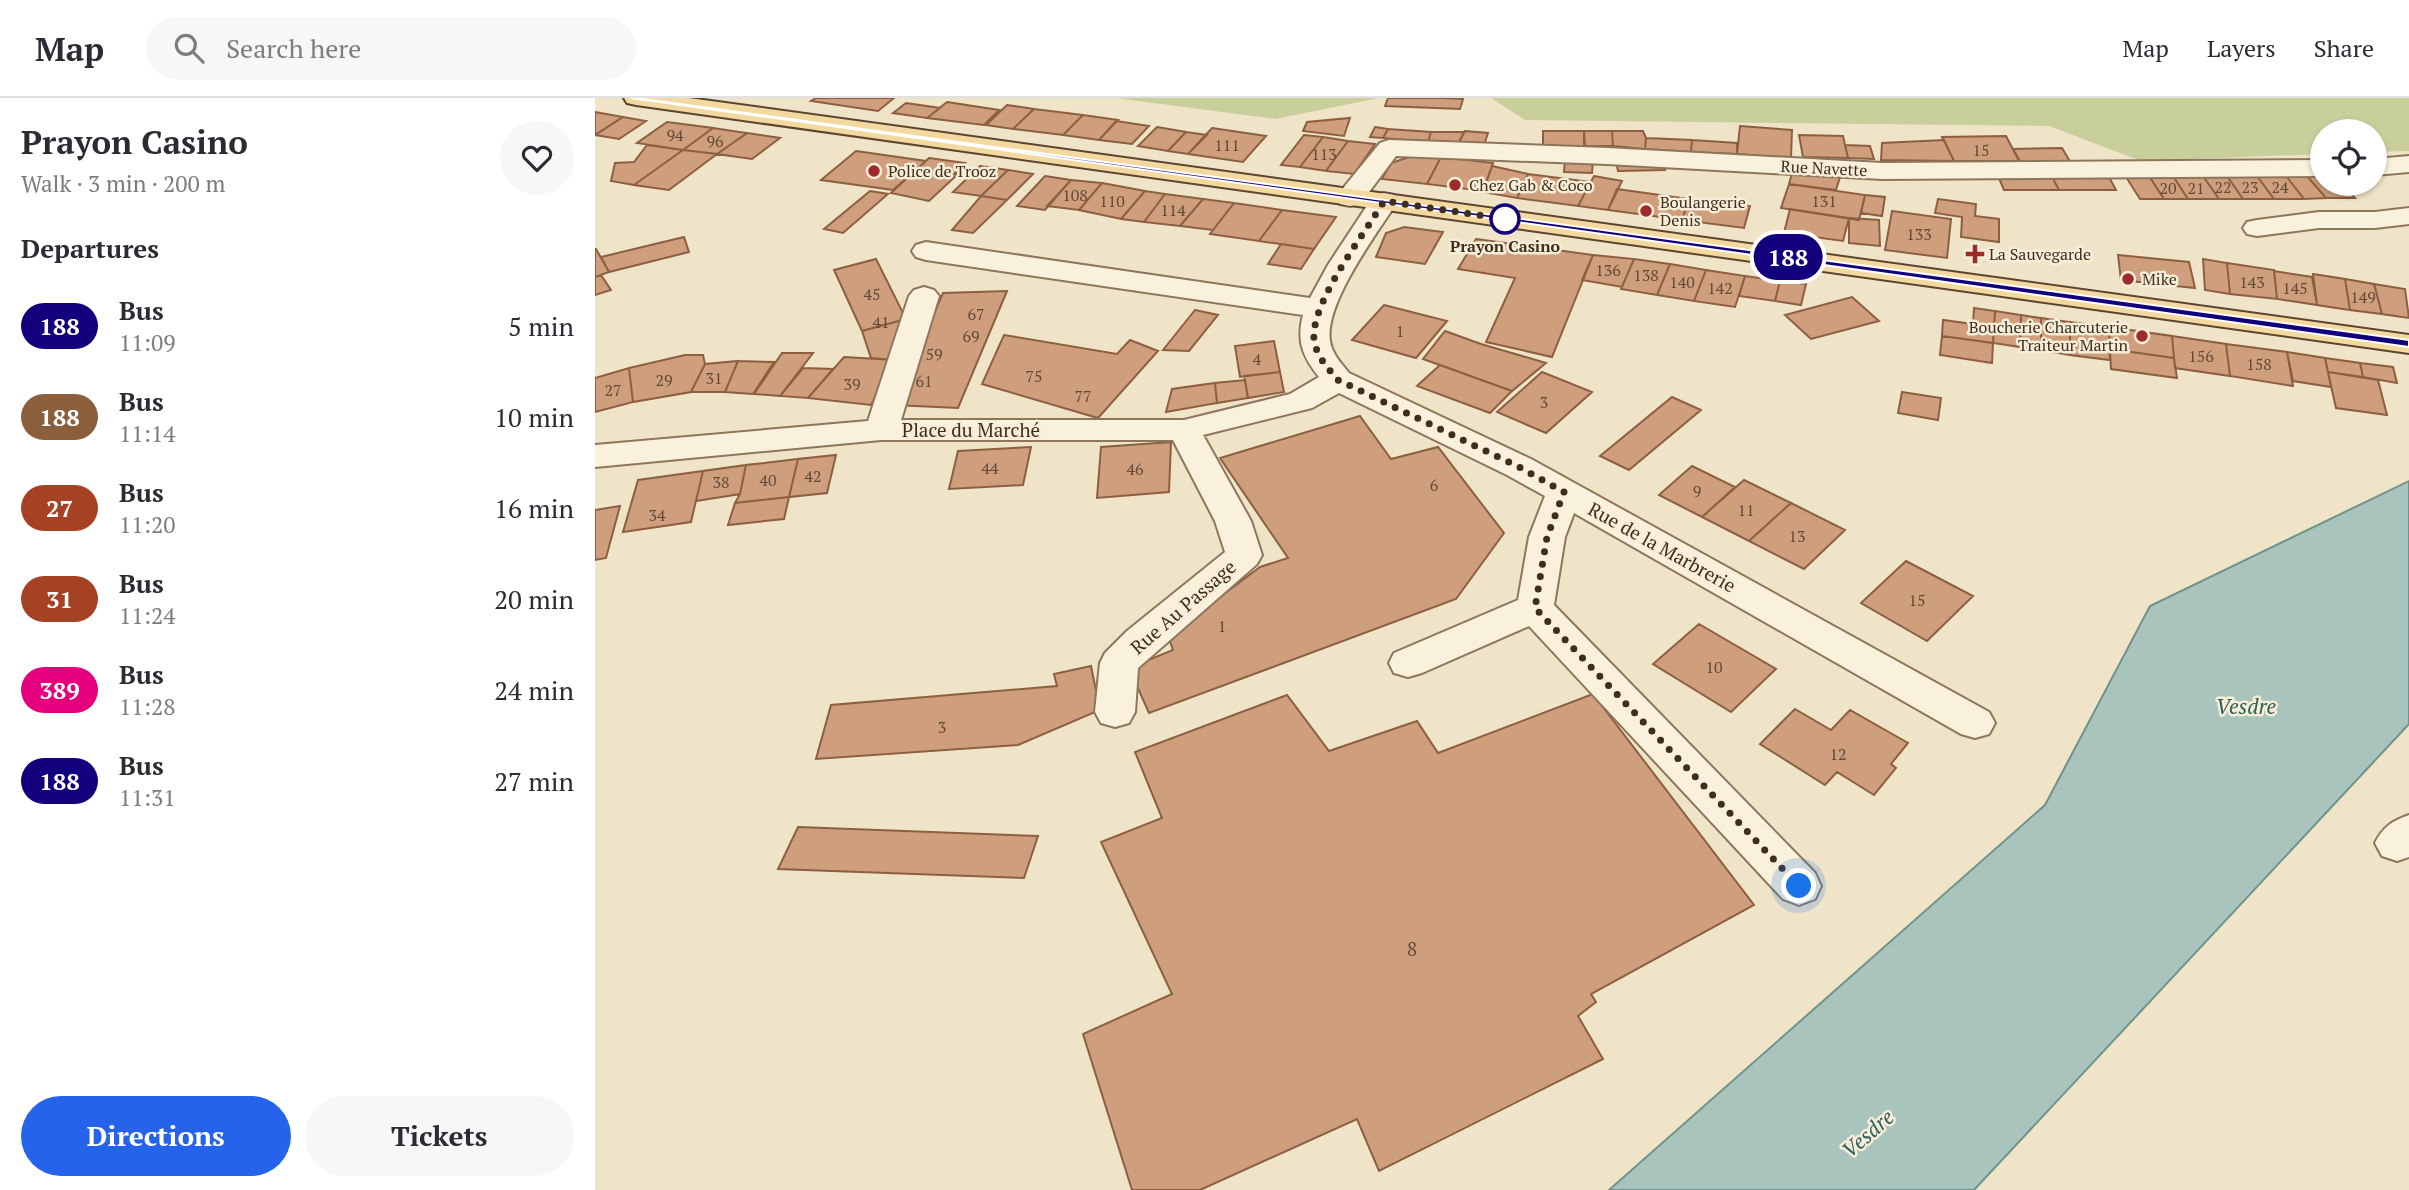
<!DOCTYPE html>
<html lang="en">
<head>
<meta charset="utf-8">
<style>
  :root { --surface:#fff; --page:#f7f7f7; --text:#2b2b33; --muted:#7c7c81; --line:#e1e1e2; --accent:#2563eb }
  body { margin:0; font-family:"PT Serif",serif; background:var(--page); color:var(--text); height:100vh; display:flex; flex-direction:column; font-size:26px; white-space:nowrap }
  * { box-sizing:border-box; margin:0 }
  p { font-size:23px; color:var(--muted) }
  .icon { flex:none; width:38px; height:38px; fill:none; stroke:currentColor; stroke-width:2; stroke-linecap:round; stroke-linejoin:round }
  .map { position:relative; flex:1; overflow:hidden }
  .side { display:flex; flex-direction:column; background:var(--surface); width:595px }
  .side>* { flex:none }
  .badge { padding:0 14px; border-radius:23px; font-size:24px; line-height:46px }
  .controls { position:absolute; left:1715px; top:21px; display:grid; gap:14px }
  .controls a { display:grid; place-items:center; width:77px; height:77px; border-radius:50%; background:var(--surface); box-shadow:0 2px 5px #0004; font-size:35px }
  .you { position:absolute; width:35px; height:35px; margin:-18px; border:5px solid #fff; border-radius:50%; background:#1a73e8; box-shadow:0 0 0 10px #1a73e833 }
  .map>.badge { position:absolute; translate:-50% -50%; box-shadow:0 0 0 4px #fff }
  h2 { padding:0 21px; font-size:26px; line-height:63px }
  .round { display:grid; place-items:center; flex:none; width:74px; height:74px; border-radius:37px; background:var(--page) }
  .head { display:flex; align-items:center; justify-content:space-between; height:119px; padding:0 21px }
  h1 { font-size:33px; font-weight:800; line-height:52px }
  .primary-button { display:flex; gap:14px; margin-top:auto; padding:14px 21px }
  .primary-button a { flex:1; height:80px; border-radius:42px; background:var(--accent); color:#fff; font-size:28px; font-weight:800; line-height:80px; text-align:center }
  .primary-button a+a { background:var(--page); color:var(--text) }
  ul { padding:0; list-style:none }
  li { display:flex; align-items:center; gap:21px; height:91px; padding:0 21px }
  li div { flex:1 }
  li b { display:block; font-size:26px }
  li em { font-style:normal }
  li .badge { min-width:77px; font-weight:700; text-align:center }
  header { display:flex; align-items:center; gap:42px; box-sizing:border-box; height:98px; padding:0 35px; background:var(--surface); border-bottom:2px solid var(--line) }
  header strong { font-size:33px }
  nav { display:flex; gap:38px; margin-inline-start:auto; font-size:24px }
  .search { width:490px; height:63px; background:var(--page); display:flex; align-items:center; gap:18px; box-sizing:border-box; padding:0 24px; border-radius:38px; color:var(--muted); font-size:26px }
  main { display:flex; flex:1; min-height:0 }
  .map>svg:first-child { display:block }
  .green { fill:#c9cf9b }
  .water { fill:#a9c4bc; stroke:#6f938a; stroke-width:2 }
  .building { fill:#cf9f7d; stroke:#8d5f41; stroke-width:2 }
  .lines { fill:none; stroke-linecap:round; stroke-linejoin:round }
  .minor-casing { stroke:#8d765c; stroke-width:4 }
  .major-casing { stroke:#5b4430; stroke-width:4 }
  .minor { fill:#faf1dc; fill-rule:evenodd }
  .major { fill:#f3d9a0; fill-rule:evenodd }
  .line { fill:#12007c; stroke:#fff; stroke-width:2 }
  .walk { stroke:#3d2e20; stroke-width:7; stroke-dasharray:0 12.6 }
  .poi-dot { fill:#9e2a2b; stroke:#f7eed8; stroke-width:2.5 }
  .stop-dot { fill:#fff; stroke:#12007c; stroke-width:3.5 }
  .labels { text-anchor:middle; stroke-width:5; stroke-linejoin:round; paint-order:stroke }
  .number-label { font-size:16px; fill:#624a37 }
  .far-street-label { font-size:16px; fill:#3d2e20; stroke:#f7eed8 }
  .far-poi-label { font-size:16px; fill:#3d2e20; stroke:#f7eed8; text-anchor:start }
  .far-stop-label { font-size:16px; font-weight:bold; fill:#3d2e20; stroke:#f7eed8 }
  .street-label { font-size:19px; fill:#3d2e20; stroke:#f7eed8 }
  .near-number-label { font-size:19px; fill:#624a37 }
  .water-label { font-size:21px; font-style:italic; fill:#2f5d5a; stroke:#f7eed8 }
</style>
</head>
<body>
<header>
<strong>Map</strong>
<div class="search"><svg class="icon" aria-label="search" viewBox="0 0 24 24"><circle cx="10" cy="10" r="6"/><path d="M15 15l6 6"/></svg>Search here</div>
<nav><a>Map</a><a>Layers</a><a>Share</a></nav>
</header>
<main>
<section class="side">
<div class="head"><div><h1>Prayon Casino</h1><p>Walk · 3 min · 200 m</p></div><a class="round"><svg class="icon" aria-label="heart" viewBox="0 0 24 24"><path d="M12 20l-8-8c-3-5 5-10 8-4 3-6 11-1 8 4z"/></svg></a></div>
<h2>Departures</h2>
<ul>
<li><span class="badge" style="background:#12007c;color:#fff">188</span><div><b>Bus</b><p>11:09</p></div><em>5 min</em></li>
<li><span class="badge" style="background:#8b5e3c;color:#fff">188</span><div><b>Bus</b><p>11:14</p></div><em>10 min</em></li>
<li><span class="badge" style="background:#a64224;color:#fff">27</span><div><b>Bus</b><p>11:20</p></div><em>16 min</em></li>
<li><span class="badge" style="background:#a64224;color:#fff">31</span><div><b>Bus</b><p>11:24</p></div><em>20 min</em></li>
<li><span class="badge" style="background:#e6007e;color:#fff">389</span><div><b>Bus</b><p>11:28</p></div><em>24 min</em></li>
<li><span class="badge" style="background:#12007c;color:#fff">188</span><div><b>Bus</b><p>11:31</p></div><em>27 min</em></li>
</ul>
<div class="primary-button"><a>Directions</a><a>Tickets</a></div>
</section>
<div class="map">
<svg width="1814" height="1092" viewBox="0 0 1814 1092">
  <rect width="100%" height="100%" fill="#f0e4c8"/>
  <path class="green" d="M 520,0 L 784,0 L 680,21 Z
    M 896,0 L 1814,0 L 1814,53 L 1780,54 L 1780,33 L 1727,33 L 1727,56 L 1546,63 L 1454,28 L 930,22 Z"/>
  <path class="water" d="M 1814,383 L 1814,626 L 1379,1092 L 1014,1092 L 1450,707 L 1555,508 Z"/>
  <path class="building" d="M 221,0 L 299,0 L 283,13 L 216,3 Z
    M 793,0 L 847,0 L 868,1 L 865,11 L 790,8 Z
    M 352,4 L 404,12 L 389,27 L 332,20 Z
    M 311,5 L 345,10 L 332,20 L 298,15 Z
    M 412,7 L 439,11 L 418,31 L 391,27 Z
    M 439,11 L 488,17 L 468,37 L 418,31 Z
    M 0,14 L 28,19 L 0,37 Z
    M 488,17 L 523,22 L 504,42 L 468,37 Z
    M 28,19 L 51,23 L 24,41 L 0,37 Z
    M 755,20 L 749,38 L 708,33 L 712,24 Z
    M 521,23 L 554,28 L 537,46 L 504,42 Z
    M 72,24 L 118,30 L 88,52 L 42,45 Z
    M 1145,28 L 1197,32 L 1196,60 L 1142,56 Z
    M 562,29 L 591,34 L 573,53 L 543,48 Z
    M 780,29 L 793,31 L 788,40 L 775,39 Z
    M 118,30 L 152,35 L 122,56 L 88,52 Z
    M 617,30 L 671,38 L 648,64 L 593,56 Z
    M 793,31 L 836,34 L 833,44 L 788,40 Z
    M 870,33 L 893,35 L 889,47 L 863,46 Z
    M 948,33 L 989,33 L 989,49 L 948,49 Z
    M 989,33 L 1017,33 L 1018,48 L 990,48 Z
    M 1017,33 L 1048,33 L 1051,40 L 1050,51 L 1018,48 Z
    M 591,34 L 612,37 L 593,56 L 573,53 Z
    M 836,34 L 869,34 L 863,46 L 833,44 Z
    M 152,35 L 185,40 L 157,61 L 122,56 Z
    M 709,37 L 728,39 L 705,69 L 686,67 Z
    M 1204,37 L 1248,38 L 1253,60 L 1208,59 Z
    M 1411,38 L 1424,63 L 1359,63 L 1347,39 Z
    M 728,39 L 753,43 L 731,73 L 705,69 Z
    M 1051,40 L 1097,42 L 1096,54 L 1050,51 Z
    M 1097,42 L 1142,45 L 1142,56 L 1096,54 Z
    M 1349,42 L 1359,63 L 1286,62 L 1287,45 Z
    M 753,43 L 780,46 L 759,76 L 731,73 Z
    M 52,47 L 88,52 L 39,87 L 16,83 L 20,65 L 39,64 Z
    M 1250,47 L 1275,48 L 1279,61 L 1253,60 Z
    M 1467,50 L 1476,65 L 1426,65 L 1418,51 Z
    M 88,52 L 122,56 L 74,92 L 39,87 Z
    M 261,53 L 331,63 L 298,92 L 226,82 Z
    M 814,59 L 846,59 L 832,86 L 787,81 L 796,65 Z
    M 846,59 L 898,65 L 888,93 L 832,86 Z
    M 334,60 L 370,65 L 359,76 L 363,76 L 334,103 L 296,95 Z
    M 970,62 L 998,63 L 997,75 L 969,74 Z
    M 1068,63 L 1070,72 L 1023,73 L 1021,64 Z
    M 385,68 L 413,72 L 386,98 L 358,94 Z
    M 897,68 L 933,76 L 922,100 L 888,94 Z
    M 413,72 L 438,76 L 412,102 L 386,98 Z
    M 1198,72 L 1245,79 L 1241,92 L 1194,86 Z
    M 933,76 L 996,84 L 983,108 L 922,100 Z
    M 450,78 L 476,82 L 450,112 L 422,108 Z
    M 999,78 L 1027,83 L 1013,112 L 983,108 Z
    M 1403,78 L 1457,79 L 1464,92 L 1409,92 Z
    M 1554,78 L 1578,78 L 1593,101 L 1569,101 Z
    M 1554,78 L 1569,101 L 1545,101 L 1531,79 Z
    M 1578,78 L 1608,78 L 1624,101 L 1593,101 Z
    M 1608,78 L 1632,78 L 1648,101 L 1624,101 Z
    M 1632,78 L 1662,78 L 1679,101 L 1648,101 Z
    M 1662,78 L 1691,78 L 1709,101 L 1679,101 Z
    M 1691,78 L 1712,78 L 1731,100 L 1709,101 Z
    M 1712,78 L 1727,78 L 1727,86 L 1748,86 L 1760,100 L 1731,100 Z
    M 1457,79 L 1514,79 L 1521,92 L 1464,92 Z
    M 476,82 L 507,85 L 484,112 L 452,108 Z
    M 507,85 L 550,93 L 526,121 L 484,112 Z
    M 1194,86 L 1270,97 L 1264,122 L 1186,110 Z
    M 1022,91 L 1094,101 L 1087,122 L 1013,112 Z
    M 275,93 L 293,96 L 248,135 L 229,131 Z
    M 550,93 L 570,96 L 549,124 L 526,121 Z
    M 570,96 L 608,101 L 585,128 L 549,124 Z
    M 1270,97 L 1290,99 L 1287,118 L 1266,115 Z
    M 386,98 L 412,102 L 378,135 L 357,132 Z
    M 608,101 L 639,105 L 618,132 L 585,128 Z
    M 1094,101 L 1155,108 L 1149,130 L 1087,122 Z
    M 1343,101 L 1381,106 L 1380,118 L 1404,121 L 1404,144 L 1366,139 L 1367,119 L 1340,115 Z
    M 639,105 L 687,112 L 664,143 L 615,136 Z
    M 1195,111 L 1254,120 L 1248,143 L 1189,135 Z
    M 687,112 L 741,119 L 719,151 L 664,143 Z
    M 1297,113 L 1356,121 L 1352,160 L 1290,152 Z
    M 1254,120 L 1284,122 L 1285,148 L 1254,145 Z
    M 809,129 L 848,134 L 830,166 L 781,159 L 791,135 Z
    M 89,139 L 94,154 L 14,174 L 6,159 Z
    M 881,141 L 998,157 L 957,259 L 891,244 L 920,180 L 863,171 Z
    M 686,146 L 719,151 L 706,171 L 673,166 Z
    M 1,151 L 14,174 L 0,179 L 0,151 Z
    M 998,157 L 1039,161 L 1027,189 L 987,182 Z
    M 1523,157 L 1594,164 L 1600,190 L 1526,182 Z
    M 281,161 L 311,221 L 267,233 L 239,172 Z
    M 1039,161 L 1075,166 L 1062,197 L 1026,191 Z
    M 1608,161 L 1632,165 L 1635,196 L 1610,192 Z
    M 1632,165 L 1679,172 L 1682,201 L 1635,196 Z
    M 1075,166 L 1111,172 L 1099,203 L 1062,197 Z
    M 1111,172 L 1150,178 L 1140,209 L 1099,203 Z
    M 1679,173 L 1717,179 L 1722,207 L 1682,201 Z
    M 1718,176 L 1750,181 L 1755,212 L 1722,207 Z
    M 6,177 L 16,192 L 0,197 L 0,179 Z
    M 1150,178 L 1185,183 L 1180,203 L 1144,198 Z
    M 1750,181 L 1779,186 L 1787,216 L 1755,212 Z
    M 1185,183 L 1211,186 L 1206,207 L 1180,203 Z
    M 1779,186 L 1810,191 L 1814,220 L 1787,216 Z
    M 412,193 L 363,310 L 299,307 L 348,195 Z
    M 1257,199 L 1284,223 L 1216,241 L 1190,217 Z
    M 789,207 L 852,223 L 821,260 L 757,242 Z
    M 1379,210 L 1400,213 L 1398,245 L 1347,238 L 1348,222 L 1378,226 Z
    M 600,212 L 623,217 L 594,253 L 568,252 Z
    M 1400,213 L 1426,217 L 1425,249 L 1398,245 Z
    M 1426,217 L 1446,220 L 1446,252 L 1425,249 Z
    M 1446,220 L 1475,224 L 1475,257 L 1446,252 Z
    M 311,221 L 300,262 L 276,260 L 267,233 Z
    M 1475,224 L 1514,229 L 1515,262 L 1475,257 Z
    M 1514,229 L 1577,238 L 1579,260 L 1515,251 Z
    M 850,233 L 886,246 L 951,265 L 917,293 L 828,261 Z
    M 409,237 L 522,256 L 535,242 L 563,253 L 503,320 L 387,286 Z
    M 1347,238 L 1398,245 L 1397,265 L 1345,257 Z
    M 1577,238 L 1631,246 L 1635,278 L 1580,270 Z
    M 679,243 L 685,274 L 645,279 L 640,248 Z
    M 1631,246 L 1692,254 L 1698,288 L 1635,278 Z
    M 1515,251 L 1579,260 L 1582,280 L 1516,271 Z
    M 1692,254 L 1730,260 L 1736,289 L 1698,283 Z
    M 187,255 L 218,255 L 185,298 L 159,296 Z
    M 90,257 L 108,257 L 110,266 L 96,294 L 38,304 L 34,270 Z
    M 249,259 L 300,262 L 276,307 L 213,300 Z
    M 1730,260 L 1765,265 L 1768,279 L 1733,274 Z
    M 143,263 L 179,264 L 158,296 L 130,294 Z
    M 143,263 L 130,294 L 96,294 L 110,266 Z
    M 1765,265 L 1798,269 L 1802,285 L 1768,279 Z
    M 845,267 L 917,293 L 895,315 L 822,288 Z
    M 34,270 L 38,304 L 0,314 L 0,280 Z
    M 208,270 L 238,271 L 213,300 L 185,298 Z
    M 685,274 L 689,294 L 653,300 L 649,278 Z
    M 947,274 L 997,294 L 951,335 L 902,314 Z
    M 1733,274 L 1783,282 L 1792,317 L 1741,310 Z
    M 650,282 L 653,300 L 622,305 L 620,285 Z
    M 620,285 L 622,305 L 571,314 L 577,291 Z
    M 1307,294 L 1346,300 L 1343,322 L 1303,315 Z
    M 1077,299 L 1106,312 L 1034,372 L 1005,358 Z
    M 765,318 L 796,361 L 843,349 L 909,435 L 861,501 L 554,615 L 534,570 L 578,552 L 573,538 L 665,469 L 693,460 L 625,360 Z
    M 576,344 L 574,394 L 502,400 L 506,349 Z
    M 436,349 L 428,387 L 354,391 L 363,353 Z
    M 241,357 L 232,395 L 194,399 L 203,361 Z
    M 203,361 L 194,399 L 140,405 L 145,396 L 151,367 Z
    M 151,367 L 145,396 L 101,403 L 108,373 Z
    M 1097,368 L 1140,389 L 1107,419 L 1064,397 Z
    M 108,373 L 96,424 L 28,434 L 43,382 Z
    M 1149,382 L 1196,405 L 1154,443 L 1107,419 Z
    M 194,399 L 189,421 L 133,427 L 140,405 Z
    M 1196,405 L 1250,432 L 1209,471 L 1154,443 Z
    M 25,408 L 11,460 L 0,462 L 0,412 Z
    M 1311,463 L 1378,498 L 1332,543 L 1266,505 Z
    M 1104,526 L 1181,571 L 1136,614 L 1058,566 Z
    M 496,568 L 505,612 L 423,647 L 221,661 L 236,607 L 462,588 L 459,576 Z
    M 998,596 L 1159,807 L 996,896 L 1001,904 L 983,918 L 1008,961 L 784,1073 L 762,1021 L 605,1092 L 537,1092 L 488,936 L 577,896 L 506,744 L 567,720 L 540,654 L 692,597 L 734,653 L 822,623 L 843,655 Z
    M 1200,611 L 1236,632 L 1255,612 L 1313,645 L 1296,666 L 1301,670 L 1279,697 L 1242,674 L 1230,687 L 1165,646 Z
    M 203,729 L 443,738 L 429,780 L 183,771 Z"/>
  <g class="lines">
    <g class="minor-casing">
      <path id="minor" d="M 794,42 L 1012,50 L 1287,65 L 1727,62 L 1727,78 L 1287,81 L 1012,66 L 801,58 L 765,106 L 755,108 L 745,106 L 742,100 L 745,94 L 785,45 Z
        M 1814,58 L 1814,74 L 1780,77 L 1780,61 Z
        M 789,95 L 799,97 L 803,103 C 782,135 729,206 735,243 C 737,256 746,265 754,275 L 936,361 L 1394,614 L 1400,625 L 1394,636 L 1380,640 L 1366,636 L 979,415 L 970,439 L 959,507 L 1220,775 L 1226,788 L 1220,801 L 1204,807 L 1188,801 L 934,528 L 827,575 L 813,579 L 799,575 L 794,565 L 799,555 L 923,502 L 934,439 L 950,398 L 912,377 L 744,295 L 717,310 L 608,337 L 656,423 L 667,457 L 662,466 L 543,570 L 540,614 L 534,625 L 520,629 L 506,625 L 500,614 L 505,565 L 510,555 L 532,533 L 630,454 L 620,423 L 578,342 L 286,342 L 0,369 L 0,347 L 273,323 L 314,198 L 319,192 L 329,189 L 339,192 L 344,198 L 306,322 L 589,322 L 695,296 L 724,279 C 708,259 701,243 708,217 L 331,162 L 321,159 L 317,153 L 321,147 L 331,144 L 715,200 L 733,167 L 779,97 Z
        M 1814,110 L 1814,126 L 1780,130 L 1724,130 L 1662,138 L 1652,136 L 1648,130 L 1652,124 L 1662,122 L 1724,114 L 1780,114 Z
        M 1814,717 L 1814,759 L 1802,763 L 1787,758 L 1780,745 C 1788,729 1797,723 1814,717 Z"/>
    </g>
    <g class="major-casing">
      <path id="major" d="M 29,0 L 94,0 L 1814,237 L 1814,255 L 41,7 L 32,5 Z"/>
    </g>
    <use href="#minor" class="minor"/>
    <use href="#major" class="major"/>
  </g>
  <path class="line" d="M 36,0 L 41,0 L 1814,242 L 1814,249 Z"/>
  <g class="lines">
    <path class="walk" d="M 910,121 L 789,103 C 768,138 723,195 719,234 C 717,254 732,269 743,282 L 924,369 L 969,394 L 952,439 L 940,510 L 1204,788"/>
  </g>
  <g class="poi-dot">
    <circle cx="279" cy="73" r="7"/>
    <circle cx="860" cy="87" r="7"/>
    <circle cx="1051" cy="113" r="7"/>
    <path d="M1376.5 145.5h7v7h7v7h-7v7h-7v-7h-7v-7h7z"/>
    <circle cx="1533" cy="181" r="7"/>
    <circle cx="1547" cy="238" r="7"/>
  </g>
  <circle class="stop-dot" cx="910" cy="121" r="14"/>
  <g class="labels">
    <g class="number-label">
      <text x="80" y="43">94</text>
      <text x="120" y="49">96</text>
      <text x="632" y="53">111</text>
      <text x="1386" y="58">15</text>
      <text x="729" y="62">113</text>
      <text x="1628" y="95">22</text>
      <text x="1655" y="95">23</text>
      <text x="1685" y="95">24</text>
      <text x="1573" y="96">20</text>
      <text x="1601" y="96">21</text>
      <text x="480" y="103">108</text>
      <text x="517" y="109">110</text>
      <text x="1229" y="109">131</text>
      <text x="578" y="118">114</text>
      <text x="1324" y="142">133</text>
      <text x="1013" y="178">136</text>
      <text x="1051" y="183">138</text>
      <text x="1087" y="190">140</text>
      <text x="1657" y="190">143</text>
      <text x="1125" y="196">142</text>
      <text x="1700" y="196">145</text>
      <text x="277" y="202">45</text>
      <text x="1768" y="205">149</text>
      <text x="381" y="222">67</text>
      <text x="286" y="230">41</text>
      <text x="805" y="239">1</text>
      <text x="376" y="244">69</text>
      <text x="339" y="262">59</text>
      <text x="1606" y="264">156</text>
      <text x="662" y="267">4</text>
      <text x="1664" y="272">158</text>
      <text x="439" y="284">75</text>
      <text x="119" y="286">31</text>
      <text x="69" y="288">29</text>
      <text x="329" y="289">61</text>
      <text x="257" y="292">39</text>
      <text x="18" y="298">27</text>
      <text x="488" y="304">77</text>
      <text x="949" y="310">3</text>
      <text x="395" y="376">44</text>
      <text x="540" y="377">46</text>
      <text x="218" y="384">42</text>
      <text x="173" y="388">40</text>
      <text x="126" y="390">38</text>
      <text x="839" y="393">6</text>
      <text x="1102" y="399">9</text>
      <text x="1151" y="418">11</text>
      <text x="62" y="423">34</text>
      <text x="1202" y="444">13</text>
      <text x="1322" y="508">15</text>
      <text x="627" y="534">1</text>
      <text x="1119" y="575">10</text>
      <text x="347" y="635">3</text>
      <text x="1243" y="662">12</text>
    </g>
    <g class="far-street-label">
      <text transform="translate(1229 70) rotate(3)" y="6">Rue Navette</text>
    </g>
    <g class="far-poi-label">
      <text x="293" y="79">Police de Trooz</text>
      <text x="874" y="93">Chez Gab &amp; Coco</text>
      <text x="1065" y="110">Boulangerie<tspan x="1065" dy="18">Denis</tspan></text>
      <text x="1394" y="162">La Sauvegarde</text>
      <text x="1547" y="187">Mike</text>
      <text x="1533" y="235" text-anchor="end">Boucherie Charcuterie<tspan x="1533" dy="18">Traiteur Martin</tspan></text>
    </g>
    <g class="far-stop-label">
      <text x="910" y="154">Prayon Casino</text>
    </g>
    <g class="street-label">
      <text x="376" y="339">Place du Marché</text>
      <text transform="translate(1067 449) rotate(29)" y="7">Rue de la Marbrerie</text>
      <text transform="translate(588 509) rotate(-41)" y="7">Rue Au Passage</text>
    </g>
    <g class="near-number-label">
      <text x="817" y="858">8</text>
    </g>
    <g class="water-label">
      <text x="1651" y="616">Vesdre</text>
      <text transform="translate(1273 1036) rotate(-41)" y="7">Vesdre</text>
    </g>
  </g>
</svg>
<div class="controls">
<a><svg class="icon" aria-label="locate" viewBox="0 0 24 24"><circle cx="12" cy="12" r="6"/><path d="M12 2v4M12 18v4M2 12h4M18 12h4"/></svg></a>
</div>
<div class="you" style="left:1204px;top:788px"></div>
<b class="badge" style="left:1193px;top:159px;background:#12007c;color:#fff">188</b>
</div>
</main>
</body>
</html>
